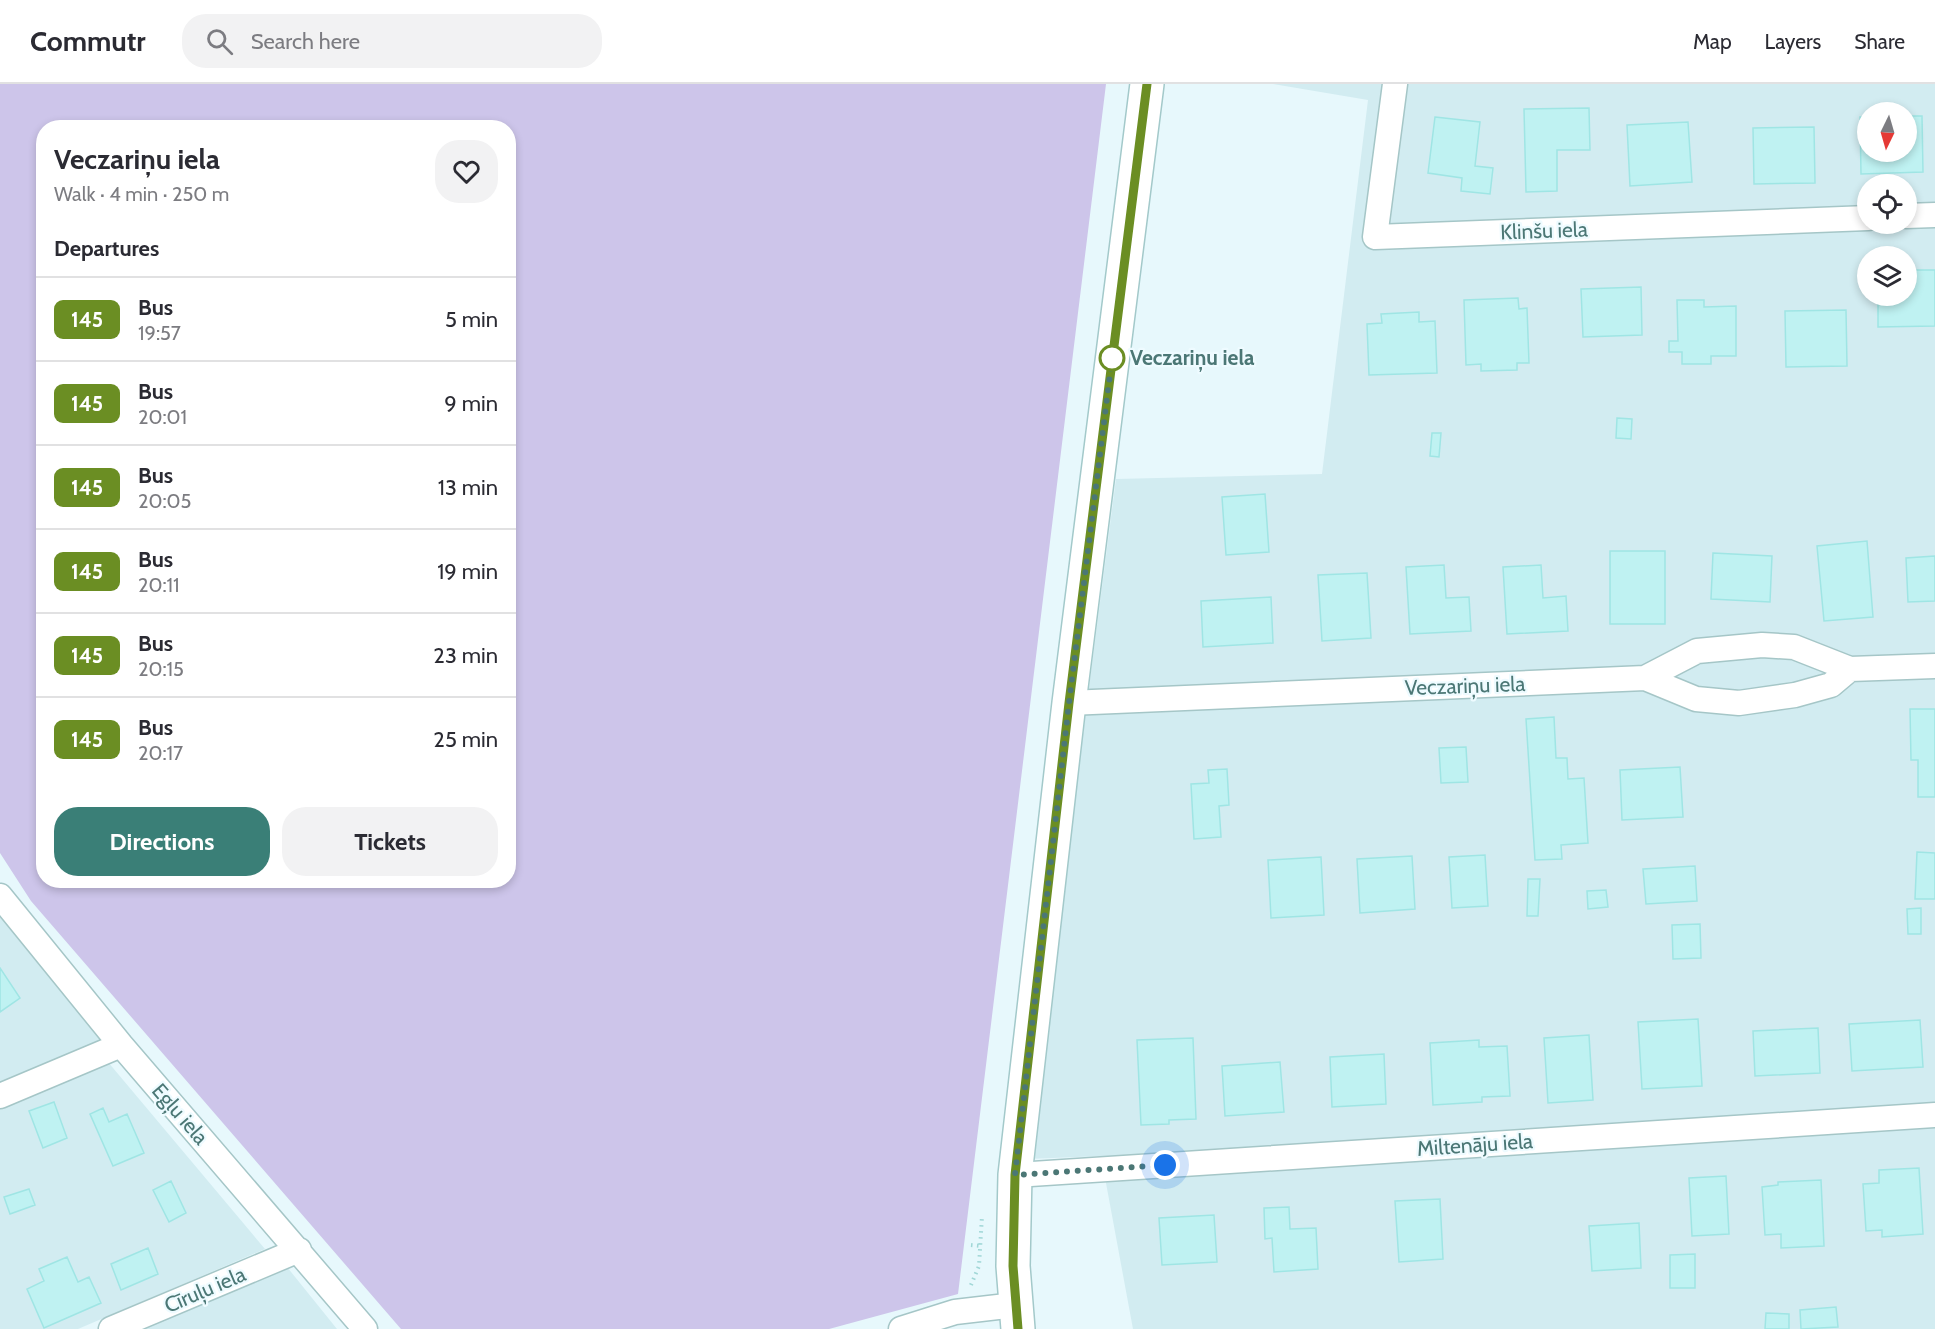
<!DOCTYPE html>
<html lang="en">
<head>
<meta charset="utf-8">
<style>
  :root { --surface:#fff; --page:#f2f2f3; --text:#2b2b33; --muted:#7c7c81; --line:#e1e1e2; --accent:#3a7f77 }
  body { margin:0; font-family:Cabin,sans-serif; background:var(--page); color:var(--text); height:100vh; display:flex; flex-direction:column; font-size:22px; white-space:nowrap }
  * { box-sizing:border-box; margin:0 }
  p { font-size:20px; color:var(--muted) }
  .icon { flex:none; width:33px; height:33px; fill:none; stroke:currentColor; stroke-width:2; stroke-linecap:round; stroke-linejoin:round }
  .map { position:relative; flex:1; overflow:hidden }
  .drawer { position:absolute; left:36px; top:36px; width:480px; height:768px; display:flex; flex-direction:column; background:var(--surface); border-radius:24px; box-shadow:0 3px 9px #0003 }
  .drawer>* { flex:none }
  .badge { padding:0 12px; border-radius:9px; font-size:21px; line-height:39px }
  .needle { width:39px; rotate:185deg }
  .fabs { position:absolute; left:1857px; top:18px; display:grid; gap:12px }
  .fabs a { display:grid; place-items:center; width:60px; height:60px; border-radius:50%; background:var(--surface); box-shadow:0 3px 9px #0003; font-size:30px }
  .you { position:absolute; width:30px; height:30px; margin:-15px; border:4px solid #fff; border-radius:50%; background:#1a73e8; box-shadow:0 0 0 9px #1a73e833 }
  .map>.badge { position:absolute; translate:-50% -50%; box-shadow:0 0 0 3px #fff }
  h2 { padding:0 18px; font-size:22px; line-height:54px }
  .round { display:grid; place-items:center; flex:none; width:63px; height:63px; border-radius:24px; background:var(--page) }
  .head { display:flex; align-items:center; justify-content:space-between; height:102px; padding:0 18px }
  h1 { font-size:28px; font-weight:800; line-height:45px }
  .cta { display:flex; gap:12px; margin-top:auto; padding:12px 18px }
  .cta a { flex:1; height:69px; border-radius:24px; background:var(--accent); color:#fff; font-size:24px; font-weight:800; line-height:69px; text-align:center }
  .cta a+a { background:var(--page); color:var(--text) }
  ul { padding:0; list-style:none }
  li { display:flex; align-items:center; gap:18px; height:84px; padding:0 18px; border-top:2px solid var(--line) }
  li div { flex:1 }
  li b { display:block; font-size:22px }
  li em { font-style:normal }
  li .badge { min-width:66px; font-weight:700; text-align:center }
  header { display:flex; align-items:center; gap:36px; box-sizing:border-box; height:84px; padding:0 30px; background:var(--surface); border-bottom:2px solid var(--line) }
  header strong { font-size:28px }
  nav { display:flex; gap:33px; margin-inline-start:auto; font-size:21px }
  .search { width:420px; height:54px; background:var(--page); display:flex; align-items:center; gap:15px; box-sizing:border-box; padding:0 21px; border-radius:24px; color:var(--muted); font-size:22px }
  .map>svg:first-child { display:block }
  .residential { fill:#d2ecf1; fill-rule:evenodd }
  .green { fill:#cdc5ea; fill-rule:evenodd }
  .building { fill:#bff2f2; stroke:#9fe5e4; stroke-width:1.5 }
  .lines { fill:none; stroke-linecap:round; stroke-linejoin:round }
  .street-casing { stroke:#a5c6c7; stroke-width:27 }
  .secondary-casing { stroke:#a3c9ca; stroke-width:36 }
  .path { stroke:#a1d7d7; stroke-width:4; stroke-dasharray:1.5 4.5; stroke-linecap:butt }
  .street { stroke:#fff; stroke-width:24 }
  .secondary { stroke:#fff; stroke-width:33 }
  .line-casing { stroke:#fff; stroke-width:14 }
  .line { stroke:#6b8e23; stroke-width:9 }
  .walk { stroke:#4b7775; stroke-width:6; stroke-dasharray:0 10.8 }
  .stop-dot { fill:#fff; stroke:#6b8e23; stroke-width:3 }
  .labels { text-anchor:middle; stroke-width:4.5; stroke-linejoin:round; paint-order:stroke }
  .street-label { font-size:21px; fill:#4b7775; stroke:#eefbff }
  .stop-label { font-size:21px; font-weight:bold; fill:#4b7775; stroke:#eefbff; text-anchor:start }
</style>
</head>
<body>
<header>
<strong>Commutr</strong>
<div class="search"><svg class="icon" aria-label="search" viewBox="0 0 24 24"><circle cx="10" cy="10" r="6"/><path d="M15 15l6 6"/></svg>Search here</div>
<nav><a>Map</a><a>Layers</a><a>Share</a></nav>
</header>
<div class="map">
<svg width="1935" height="1245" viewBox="0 0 1935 1245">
  <rect width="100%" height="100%" fill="#e7f8fc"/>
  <path class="residential" d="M 1273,0 L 1935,0 L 1935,1245 L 1133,1245 L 1101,1072 L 1028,1075 L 1116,395 L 1322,390 L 1368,16 ZM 1868,28 L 1906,28 L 1906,68 L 1868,68 ZM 1868,100 L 1906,100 L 1906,140 L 1868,140 ZM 1868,172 L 1906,172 L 1906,212 L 1868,212 Z
    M 0,833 L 102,958 L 0,1001 Z
    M 108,978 L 265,1165 L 78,1245 L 0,1245 L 0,1023 Z
    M 283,1178 L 337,1245 L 126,1245 Z"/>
  <path class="green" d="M 0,0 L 1106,0 L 958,1210 L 829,1245 L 401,1245 L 31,817 L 0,769 ZM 44,44 L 508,44 L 508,796 L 44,796 Z"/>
  <path class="building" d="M 1589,24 L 1590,66 L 1557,66 L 1557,107 L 1526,108 L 1524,25 Z
    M 1906,32 L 1922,32 L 1923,88 L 1861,90 L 1860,33 L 1868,33 L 1868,68 L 1906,68 Z
    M 1435,33 L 1480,38 L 1475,82 L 1493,84 L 1490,110 L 1461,107 L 1462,94 L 1428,89 Z
    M 1688,38 L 1692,98 L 1630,102 L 1627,41 Z
    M 1814,43 L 1815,99 L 1754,100 L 1753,44 Z
    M 1906,186 L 1935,186 L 1935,242 L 1878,243 L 1878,212 L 1906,212 Z
    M 1641,203 L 1642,251 L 1583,253 L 1581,205 Z
    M 1518,214 L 1519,225 L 1527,224 L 1529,279 L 1517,279 L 1517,286 L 1481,287 L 1481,280 L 1466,281 L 1464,216 Z
    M 1677,216 L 1704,216 L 1704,223 L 1736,222 L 1736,272 L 1711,272 L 1711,280 L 1682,280 L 1682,268 L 1669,268 L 1669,257 L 1678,257 Z
    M 1846,226 L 1847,282 L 1786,283 L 1785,227 Z
    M 1419,228 L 1419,238 L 1435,237 L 1437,289 L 1369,291 L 1367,240 L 1382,239 L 1381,230 Z
    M 1617,334 L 1632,335 L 1631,355 L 1616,354 Z
    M 1432,349 L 1441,349 L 1439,373 L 1430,372 Z
    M 1265,410 L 1269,468 L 1226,471 L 1222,413 Z
    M 1867,457 L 1873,533 L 1824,537 L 1817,462 Z
    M 1610,467 L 1665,467 L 1665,540 L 1610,540 Z
    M 1713,469 L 1772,472 L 1770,518 L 1711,515 Z
    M 1935,472 L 1935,517 L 1908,518 L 1906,474 Z
    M 1444,481 L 1446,514 L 1469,513 L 1471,547 L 1410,550 L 1406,483 Z
    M 1541,481 L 1543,514 L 1566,512 L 1568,547 L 1507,550 L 1503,483 Z
    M 1367,489 L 1371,554 L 1322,557 L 1318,491 Z
    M 1271,513 L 1273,559 L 1203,563 L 1201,517 Z
    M 1910,625 L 1935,625 L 1935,713 L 1918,713 L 1918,676 L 1911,676 Z
    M 1554,633 L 1556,674 L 1567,674 L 1568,695 L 1584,694 L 1588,759 L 1561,761 L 1562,775 L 1535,776 L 1526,635 Z
    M 1466,663 L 1468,698 L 1441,699 L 1439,664 Z
    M 1680,683 L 1683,733 L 1622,736 L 1620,686 Z
    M 1227,685 L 1229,721 L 1219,722 L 1221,753 L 1194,755 L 1191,700 L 1209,699 L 1208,686 Z
    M 1917,768 L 1935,769 L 1935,815 L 1915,815 Z
    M 1485,771 L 1488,822 L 1452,824 L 1449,773 Z
    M 1412,772 L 1415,825 L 1360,829 L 1357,775 Z
    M 1321,773 L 1324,831 L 1271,834 L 1268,776 Z
    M 1695,782 L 1697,817 L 1646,820 L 1643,785 Z
    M 1528,795 L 1540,795 L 1538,832 L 1527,832 Z
    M 1606,806 L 1608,823 L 1588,825 L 1587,807 Z
    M 1921,824 L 1921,850 L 1908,850 L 1907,825 Z
    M 1700,840 L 1701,874 L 1673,875 L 1672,841 Z
    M 0,884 L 20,914 L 0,928 Z
    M 1698,935 L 1702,1002 L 1642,1005 L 1638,938 Z
    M 1920,936 L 1923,983 L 1852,987 L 1849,940 Z
    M 1818,944 L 1820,989 L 1755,992 L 1753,947 Z
    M 1589,951 L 1593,1016 L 1548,1019 L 1544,954 Z
    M 1193,954 L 1196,1035 L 1169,1036 L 1169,1040 L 1141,1041 L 1137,956 Z
    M 1479,956 L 1479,963 L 1507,962 L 1510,1012 L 1482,1013 L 1482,1018 L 1433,1021 L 1430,959 Z
    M 1384,970 L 1386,1020 L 1332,1023 L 1330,973 Z
    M 1280,978 L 1284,1028 L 1225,1032 L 1222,982 Z
    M 54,1018 L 67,1054 L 43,1064 L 29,1027 Z
    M 103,1024 L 109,1038 L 127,1030 L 144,1069 L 113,1082 L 90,1030 Z
    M 1919,1084 L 1923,1150 L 1882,1153 L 1882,1146 L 1866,1147 L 1863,1100 L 1879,1099 L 1879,1086 Z
    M 1726,1092 L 1729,1150 L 1692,1152 L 1689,1094 Z
    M 1821,1096 L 1824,1162 L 1781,1164 L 1781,1150 L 1765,1151 L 1762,1103 L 1778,1101 L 1778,1098 Z
    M 171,1097 L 186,1129 L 169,1138 L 153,1106 Z
    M 29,1105 L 35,1121 L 10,1130 L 4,1113 Z
    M 1440,1115 L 1443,1175 L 1399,1178 L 1395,1117 Z
    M 1289,1123 L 1290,1145 L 1316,1144 L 1318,1185 L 1274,1188 L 1272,1154 L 1265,1155 L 1264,1124 Z
    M 1214,1131 L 1217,1178 L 1162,1181 L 1159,1134 Z
    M 1639,1139 L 1641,1184 L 1592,1187 L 1589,1142 Z
    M 148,1164 L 158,1190 L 121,1206 L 111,1180 Z
    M 1695,1170 L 1695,1204 L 1670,1204 L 1670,1171 Z
    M 67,1173 L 78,1198 L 89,1193 L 101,1219 L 44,1244 L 27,1205 L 44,1197 L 39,1185 Z
    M 1836,1223 L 1838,1243 L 1801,1245 L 1800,1226 Z
    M 1766,1229 L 1789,1230 L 1789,1245 L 1765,1245 Z"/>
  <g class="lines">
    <g class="street-casing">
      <path id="street" d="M 1395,0 L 1375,153 L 1868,134
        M 1906,132 L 1935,131
        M 1645,594 L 1697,567 L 1762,561 L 1794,563 L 1850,585 L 1935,582
        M 1069,619 L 1645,594 L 1696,615 L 1739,619 L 1795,611 L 1831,601 L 1850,585
        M 0,812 L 121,961 L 365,1245
        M 0,1012 L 121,961
        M 1015,1091 L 1935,1031
        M 111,1245 L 299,1166
        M 901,1245 L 955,1228 L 1015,1221"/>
    </g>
    <g class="secondary-casing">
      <path id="secondary" d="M 1018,1245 L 1013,1182 L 1015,1091 L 1069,619 L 1147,0"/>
    </g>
    <path class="path" d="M 971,1161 L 981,1162
      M 971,1201 L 979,1182 L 982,1132"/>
    <use href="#street" class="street"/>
    <use href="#secondary" class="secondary"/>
  </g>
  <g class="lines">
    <g class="line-casing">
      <path id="line" d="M 1018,1245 L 1013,1182 L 1015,1091 L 1069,619 L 1147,0"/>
    </g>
    <use href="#line" class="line"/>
    <path class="walk" d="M 1112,274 L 1069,619 L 1015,1091 L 1165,1081"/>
  </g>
  <circle class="stop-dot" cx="1112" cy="274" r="12"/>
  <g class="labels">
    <g class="street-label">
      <text transform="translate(1544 147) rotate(-2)" y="7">Klinšu iela</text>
      <text transform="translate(1465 602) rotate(-2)" y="7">Veczariņu iela</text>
      <text transform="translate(180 1030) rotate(49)" y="7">Egļu iela</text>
      <text transform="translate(1475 1061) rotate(-4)" y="7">Miltenāju iela</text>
      <text transform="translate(205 1206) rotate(-23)" y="7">Cīruļu iela</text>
    </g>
    <g class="stop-label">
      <text x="1130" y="281">Veczariņu iela</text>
    </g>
  </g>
</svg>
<div class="fabs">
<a><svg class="needle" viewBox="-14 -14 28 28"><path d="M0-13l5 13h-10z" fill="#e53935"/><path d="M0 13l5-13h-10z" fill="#7c7c81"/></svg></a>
<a><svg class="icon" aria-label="locate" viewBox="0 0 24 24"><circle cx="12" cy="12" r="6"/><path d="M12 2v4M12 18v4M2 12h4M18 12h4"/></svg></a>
<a><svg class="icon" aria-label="layers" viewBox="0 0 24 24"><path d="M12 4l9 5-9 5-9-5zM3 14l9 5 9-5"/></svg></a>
</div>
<div class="you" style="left:1165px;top:1081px"></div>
<section class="drawer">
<div class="head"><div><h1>Veczariņu iela</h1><p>Walk · 4 min · 250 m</p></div><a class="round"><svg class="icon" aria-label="heart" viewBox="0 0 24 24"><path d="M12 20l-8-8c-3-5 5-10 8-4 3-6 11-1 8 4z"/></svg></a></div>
<h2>Departures</h2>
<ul>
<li><span class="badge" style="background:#6b8e23;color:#fff">145</span><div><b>Bus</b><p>19:57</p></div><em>5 min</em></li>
<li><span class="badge" style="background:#6b8e23;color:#fff">145</span><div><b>Bus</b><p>20:01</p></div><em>9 min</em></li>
<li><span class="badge" style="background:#6b8e23;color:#fff">145</span><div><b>Bus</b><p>20:05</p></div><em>13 min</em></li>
<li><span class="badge" style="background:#6b8e23;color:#fff">145</span><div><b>Bus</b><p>20:11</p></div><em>19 min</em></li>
<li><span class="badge" style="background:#6b8e23;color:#fff">145</span><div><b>Bus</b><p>20:15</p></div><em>23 min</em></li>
<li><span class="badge" style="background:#6b8e23;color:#fff">145</span><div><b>Bus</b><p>20:17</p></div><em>25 min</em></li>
</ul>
<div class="cta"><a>Directions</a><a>Tickets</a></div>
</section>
</div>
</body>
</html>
